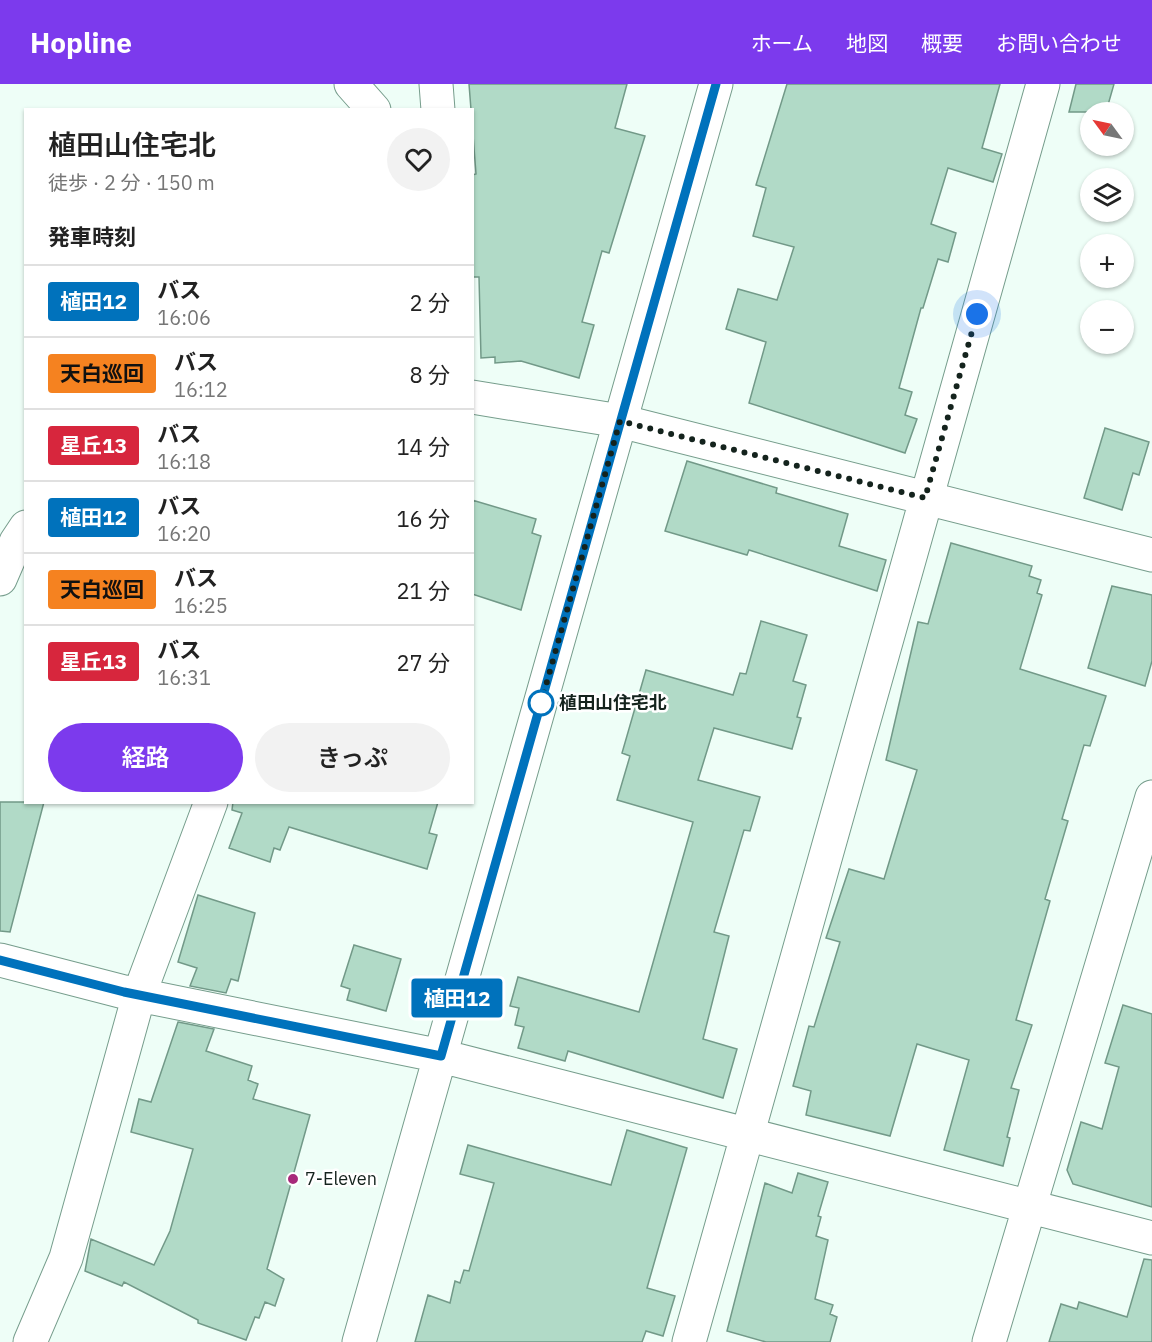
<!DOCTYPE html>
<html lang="ja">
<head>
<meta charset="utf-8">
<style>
  :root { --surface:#fff; --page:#f2f2f2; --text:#222; --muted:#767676; --line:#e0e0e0; --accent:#7c3aed }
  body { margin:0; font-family:"IBM Plex Sans","Noto Sans JP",sans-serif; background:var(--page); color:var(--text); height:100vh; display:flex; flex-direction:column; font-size:22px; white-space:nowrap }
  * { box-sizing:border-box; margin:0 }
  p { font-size:20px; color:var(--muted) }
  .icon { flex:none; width:33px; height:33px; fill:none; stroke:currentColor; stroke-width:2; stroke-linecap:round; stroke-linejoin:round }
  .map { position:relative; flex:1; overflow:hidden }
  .sheet { position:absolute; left:24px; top:24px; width:450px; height:696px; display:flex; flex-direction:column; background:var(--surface); border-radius:0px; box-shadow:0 2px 4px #0004 }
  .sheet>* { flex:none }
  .badge { padding:0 12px; border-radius:4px; font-size:21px; line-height:39px }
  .needle { width:39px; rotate:303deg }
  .fabs { position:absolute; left:1080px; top:18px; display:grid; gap:12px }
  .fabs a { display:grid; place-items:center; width:54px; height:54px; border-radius:50%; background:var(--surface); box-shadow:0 2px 4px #0004; font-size:30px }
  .you { position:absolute; width:30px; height:30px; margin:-15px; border:4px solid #fff; border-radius:50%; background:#1a73e8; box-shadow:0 0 0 9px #1a73e833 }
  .map>.badge { position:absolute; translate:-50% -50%; box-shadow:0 0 0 3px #fff }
  h2 { padding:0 24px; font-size:22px; line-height:54px }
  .round { display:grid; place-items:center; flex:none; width:63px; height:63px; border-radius:32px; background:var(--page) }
  .head { display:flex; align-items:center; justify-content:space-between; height:102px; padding:0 24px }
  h1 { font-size:28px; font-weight:600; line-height:45px }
  .button { display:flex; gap:12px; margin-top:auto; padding:12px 24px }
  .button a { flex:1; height:69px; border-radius:36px; background:var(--accent); color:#fff; font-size:24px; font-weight:600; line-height:69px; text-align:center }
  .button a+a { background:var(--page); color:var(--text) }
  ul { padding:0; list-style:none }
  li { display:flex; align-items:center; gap:18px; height:72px; padding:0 24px; border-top:2px solid var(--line) }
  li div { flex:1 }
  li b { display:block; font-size:22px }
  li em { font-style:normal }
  li .badge { min-width:66px; font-weight:700; text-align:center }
  header { display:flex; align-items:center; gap:36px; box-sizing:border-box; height:84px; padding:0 30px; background:var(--accent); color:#fff }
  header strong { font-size:28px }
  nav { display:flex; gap:33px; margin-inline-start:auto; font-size:21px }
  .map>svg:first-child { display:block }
  .building { fill:#b1dac7; stroke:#729988; stroke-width:1.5 }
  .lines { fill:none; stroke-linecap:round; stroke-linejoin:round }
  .minor-casing { stroke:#769d8c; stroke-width:35 }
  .minor { stroke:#fff; stroke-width:33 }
  .line-casing { stroke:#fff; stroke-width:14 }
  .line { stroke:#0072bc; stroke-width:9 }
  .walk { stroke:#14231d; stroke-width:6; stroke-dasharray:0 10.8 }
  .stop-dot { fill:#fff; stroke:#0072bc; stroke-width:3 }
  .poi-dot { fill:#a7297a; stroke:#fff; stroke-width:2 }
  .labels { text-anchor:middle; stroke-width:5; stroke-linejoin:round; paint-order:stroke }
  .stop-label { font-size:18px; font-weight:bold; fill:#14231d; stroke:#fff; text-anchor:start }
  .poi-label { font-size:18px; fill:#14231d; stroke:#fff; text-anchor:start }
</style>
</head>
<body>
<header>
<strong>Hopline</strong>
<nav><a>ホーム</a><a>地図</a><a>概要</a><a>お問い合わせ</a></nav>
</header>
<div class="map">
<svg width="1152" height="1258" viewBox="0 0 1152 1258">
  <rect width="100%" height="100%" fill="#eefef7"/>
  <path class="building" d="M 469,0 L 627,0 L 615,44 L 645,52 L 609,169 L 602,167 L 582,238 L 594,241 L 579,294 L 521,277 L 495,279 L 495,273 L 481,274 L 479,193 L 472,193 L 472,91 L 476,90 Z
    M 787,0 L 1000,0 L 982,64 L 1002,70 L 993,98 L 948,84 L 931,140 L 956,149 L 948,178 L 938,175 L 923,224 L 921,224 L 899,304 L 912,308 L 905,331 L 917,335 L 905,369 L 749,319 L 766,258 L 726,245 L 738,205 L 777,216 L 794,163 L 753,152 L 766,104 L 756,101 Z
    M 1076,0 L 1114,0 L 1106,28 L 1069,28 Z
    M 1105,344 L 1149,358 L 1139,391 L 1133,389 L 1122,426 L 1084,414 Z
    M 687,377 L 777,404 L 776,409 L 848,430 L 839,462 L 886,476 L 877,507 L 749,466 L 747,471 L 665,447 Z
    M 472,416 L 536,435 L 532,449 L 541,452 L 521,526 L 472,510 Z
    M 951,459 L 1032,482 L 1029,492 L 1041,496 L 1037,509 L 1042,511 L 1020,585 L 1106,612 L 1090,662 L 1084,661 L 1062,735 L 1068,737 L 1045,815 L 1050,817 L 1016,936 L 1032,941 L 1011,1004 L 1019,1006 L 1007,1053 L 1010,1054 L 1003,1082 L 944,1066 L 969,976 L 917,960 L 890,1052 L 806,1031 L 811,1007 L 793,1002 L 809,942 L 814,943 L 840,858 L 826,854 L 849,785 L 884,795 L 917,686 L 886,676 L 918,538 L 928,540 Z
    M 1112,502 L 1152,511 L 1152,577 L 1145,602 L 1088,584 Z
    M 761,537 L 807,551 L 793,597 L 806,601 L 797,633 L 801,634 L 792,665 L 714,644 L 698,696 L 760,713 L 750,747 L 744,746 L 714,848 L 729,852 L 703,955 L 737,965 L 723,1014 L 568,967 L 565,977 L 518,964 L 524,943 L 515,941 L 519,924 L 510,922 L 518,893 L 639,928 L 693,738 L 617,716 L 630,672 L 622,669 L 646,586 L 733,611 L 740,589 L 746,590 Z
    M 0,718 L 44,718 L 10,848 L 0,847 Z
    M 233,718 L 438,718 L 429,749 L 437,751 L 427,785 L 289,743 L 280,766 L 274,764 L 270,778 L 229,764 L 242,729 L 232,726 Z
    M 198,811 L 255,829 L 238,897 L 231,895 L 226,909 L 190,902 L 197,884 L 178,878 Z
    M 354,861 L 401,875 L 386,927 L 347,916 L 350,905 L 341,902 Z
    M 1123,921 L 1152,930 L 1152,1123 L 1073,1100 L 1067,1086 L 1081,1038 L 1102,1045 L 1119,983 L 1105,979 Z
    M 178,938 L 214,945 L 206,967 L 252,982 L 248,996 L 258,1000 L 253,1015 L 310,1031 L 267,1185 L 284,1195 L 275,1222 L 265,1218 L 259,1234 L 255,1233 L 246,1256 L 198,1239 L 198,1236 L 124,1198 L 122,1202 L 85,1187 L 91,1155 L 154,1181 L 170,1147 L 193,1065 L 131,1048 L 139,1015 L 151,1018 Z
    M 627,1046 L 687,1064 L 647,1204 L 675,1212 L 663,1252 L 646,1247 L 642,1258 L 415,1258 L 428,1211 L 450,1219 L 455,1197 L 460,1199 L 464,1186 L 469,1187 L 494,1099 L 460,1090 L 468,1061 L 611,1101 Z
    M 798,1089 L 828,1098 L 818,1132 L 821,1133 L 816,1152 L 828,1156 L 815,1215 L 833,1221 L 830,1230 L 837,1233 L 830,1258 L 766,1258 L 727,1247 L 765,1099 L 792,1109 Z
    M 1144,1175 L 1152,1176 L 1152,1258 L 1049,1258 L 1061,1220 L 1077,1225 L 1079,1218 L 1127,1233 Z"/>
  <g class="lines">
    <g class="minor-casing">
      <path id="minor" d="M 351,0 L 374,26
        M 436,0 L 438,26
        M 472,313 L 620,337 L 1152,471
        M 0,495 L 16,458 L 26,443
        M 0,876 L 124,908 L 441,972 L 1152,1154
        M 30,1258 L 66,1174 L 139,911 L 211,718
        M 359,1258 L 716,0
        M 689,1258 L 1043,0
        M 989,1258 L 1152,713"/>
    </g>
    <use href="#minor" class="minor"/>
  </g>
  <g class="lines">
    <g class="line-casing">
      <path id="line" d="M 0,876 L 124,908 L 441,972 L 716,0"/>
    </g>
    <use href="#line" class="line"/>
    <path class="walk" d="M 541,619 L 620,337 L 925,414 L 977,230"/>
  </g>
  <circle class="stop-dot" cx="541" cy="619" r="12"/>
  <circle class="poi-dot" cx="293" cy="1095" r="6"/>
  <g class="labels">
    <g class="stop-label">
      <text x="559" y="625">植田山住宅北</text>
    </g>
    <g class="poi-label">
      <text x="305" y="1101">7-Eleven</text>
    </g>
  </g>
</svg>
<div class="fabs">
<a><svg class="needle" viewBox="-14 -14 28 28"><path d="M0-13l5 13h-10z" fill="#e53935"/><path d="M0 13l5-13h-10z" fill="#767676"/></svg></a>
<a><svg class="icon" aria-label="layers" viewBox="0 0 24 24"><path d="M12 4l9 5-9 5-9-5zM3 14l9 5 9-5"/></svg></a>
<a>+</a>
<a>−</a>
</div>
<div class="you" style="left:977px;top:230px"></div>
<b class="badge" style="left:457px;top:914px;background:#0072bc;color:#fff">植田12</b>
<section class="sheet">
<div class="head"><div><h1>植田山住宅北</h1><p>徒歩 · 2 分 · 150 m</p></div><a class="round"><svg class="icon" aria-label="heart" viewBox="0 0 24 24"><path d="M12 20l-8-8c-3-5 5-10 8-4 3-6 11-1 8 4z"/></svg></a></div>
<h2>発車時刻</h2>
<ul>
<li><span class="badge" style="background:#0072bc;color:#fff">植田12</span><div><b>バス</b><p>16:06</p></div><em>2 分</em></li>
<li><span class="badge" style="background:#f58220;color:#111">天白巡回</span><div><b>バス</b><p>16:12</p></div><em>8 分</em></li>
<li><span class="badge" style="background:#d7263d;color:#fff">星丘13</span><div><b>バス</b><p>16:18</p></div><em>14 分</em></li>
<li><span class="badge" style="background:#0072bc;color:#fff">植田12</span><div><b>バス</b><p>16:20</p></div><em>16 分</em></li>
<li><span class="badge" style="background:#f58220;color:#111">天白巡回</span><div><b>バス</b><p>16:25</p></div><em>21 分</em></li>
<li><span class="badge" style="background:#d7263d;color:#fff">星丘13</span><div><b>バス</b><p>16:31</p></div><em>27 分</em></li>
</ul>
<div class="button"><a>経路</a><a>きっぷ</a></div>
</section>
</div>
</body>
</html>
